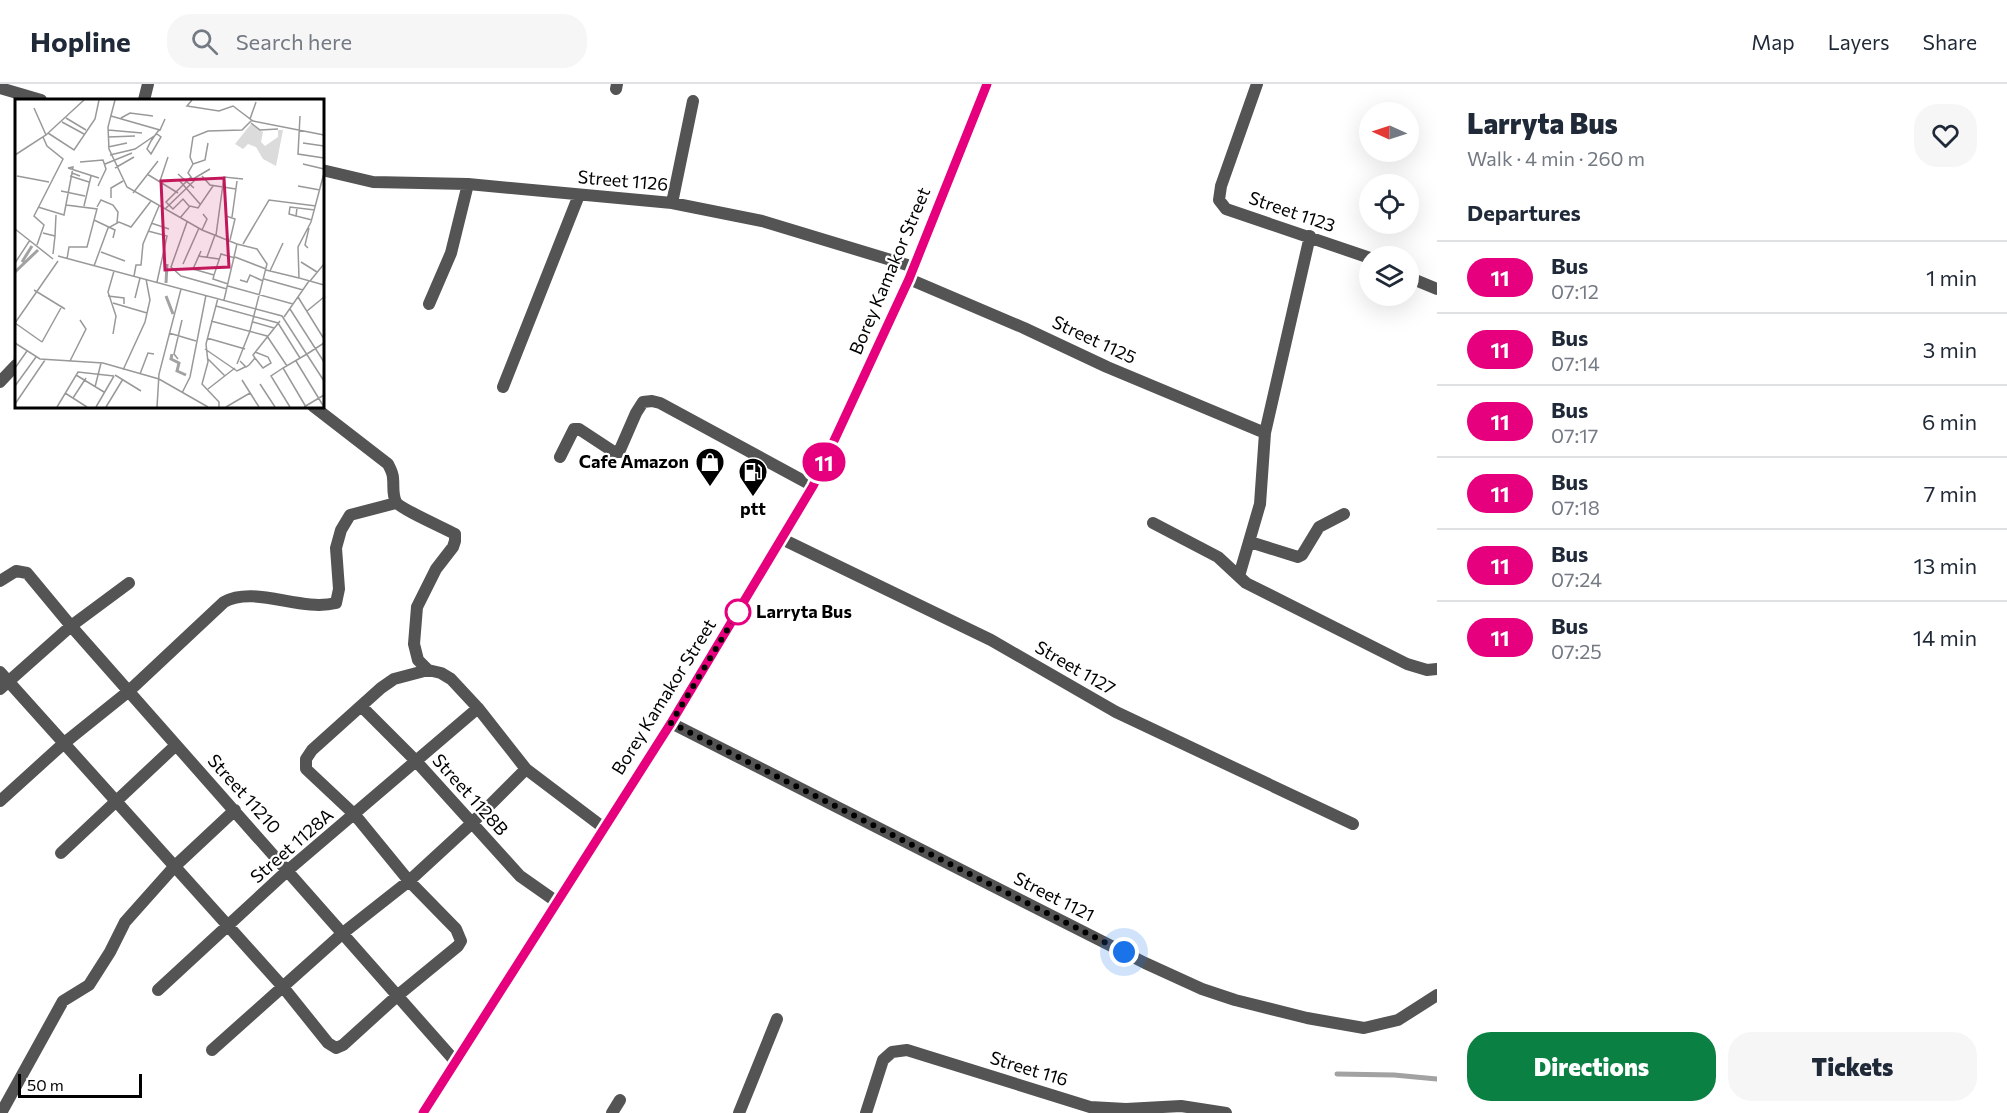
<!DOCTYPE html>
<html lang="en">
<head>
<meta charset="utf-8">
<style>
  :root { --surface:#fff; --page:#f6f6f7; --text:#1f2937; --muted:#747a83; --line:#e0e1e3; --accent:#0b8043 }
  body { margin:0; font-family:Commissioner,sans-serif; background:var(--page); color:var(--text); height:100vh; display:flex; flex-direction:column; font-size:22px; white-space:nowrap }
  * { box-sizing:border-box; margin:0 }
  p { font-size:20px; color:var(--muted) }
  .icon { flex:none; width:33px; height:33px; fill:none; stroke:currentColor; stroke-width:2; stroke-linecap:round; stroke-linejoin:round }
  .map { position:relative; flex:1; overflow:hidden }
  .sheet { display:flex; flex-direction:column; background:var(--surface); width:570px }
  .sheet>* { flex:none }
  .badge { padding:0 12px; border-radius:20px; font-size:21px; line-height:39px }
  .needle { width:39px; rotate:273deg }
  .tools { position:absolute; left:1359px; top:18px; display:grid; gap:12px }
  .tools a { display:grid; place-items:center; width:60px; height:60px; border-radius:50%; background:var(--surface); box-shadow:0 6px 24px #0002; font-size:30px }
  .scale { position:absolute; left:18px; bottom:15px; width:124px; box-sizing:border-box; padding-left:6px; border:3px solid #000; border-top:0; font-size:16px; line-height:21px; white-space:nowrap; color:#000; -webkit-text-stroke:4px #fff; paint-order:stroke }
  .you { position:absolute; width:30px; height:30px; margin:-15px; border:4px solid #fff; border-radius:50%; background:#1a73e8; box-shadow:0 0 0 9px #1a73e833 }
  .map>.badge { position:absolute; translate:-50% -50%; box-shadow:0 0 0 3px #fff }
  h2 { padding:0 30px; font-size:22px; line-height:54px }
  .round { display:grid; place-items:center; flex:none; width:63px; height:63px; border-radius:24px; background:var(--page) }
  .overview { display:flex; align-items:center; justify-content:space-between; height:102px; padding:0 30px }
  h1 { font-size:28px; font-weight:800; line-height:45px }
  .action { display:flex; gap:12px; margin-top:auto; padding:12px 30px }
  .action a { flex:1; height:69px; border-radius:24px; background:var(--accent); color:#fff; font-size:24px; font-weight:800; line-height:69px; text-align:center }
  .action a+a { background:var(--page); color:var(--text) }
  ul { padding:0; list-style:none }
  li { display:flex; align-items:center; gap:18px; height:72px; padding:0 30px; border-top:2px solid var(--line) }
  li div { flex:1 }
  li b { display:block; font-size:22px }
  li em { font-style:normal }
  li .badge { min-width:66px; font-weight:700; text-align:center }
  header { display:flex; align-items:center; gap:36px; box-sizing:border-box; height:84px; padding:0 30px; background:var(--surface); border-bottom:2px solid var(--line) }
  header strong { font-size:28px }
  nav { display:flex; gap:33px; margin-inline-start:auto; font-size:21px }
  .search { width:420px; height:54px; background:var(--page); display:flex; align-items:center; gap:15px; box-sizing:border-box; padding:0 21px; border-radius:24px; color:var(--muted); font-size:22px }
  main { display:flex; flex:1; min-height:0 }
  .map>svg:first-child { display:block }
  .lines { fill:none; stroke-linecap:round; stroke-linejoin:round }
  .stream { stroke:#a2a2a2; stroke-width:5 }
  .street { stroke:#545454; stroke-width:12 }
  .secondary { stroke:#212121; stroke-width:12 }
  .line-casing { stroke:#fff; stroke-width:14 }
  .line { stroke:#e6007e; stroke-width:9 }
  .walk { stroke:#000; stroke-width:6; stroke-dasharray:0 10.8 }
  .stop-dot { fill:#fff; stroke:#e6007e; stroke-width:3 }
  .labels { text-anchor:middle; stroke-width:4.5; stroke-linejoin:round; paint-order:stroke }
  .street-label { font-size:18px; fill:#000; stroke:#fff }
  .poi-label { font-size:18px; font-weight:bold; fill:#000; stroke:#fff; text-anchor:end }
  .stop-label { font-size:18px; font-weight:bold; fill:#000; stroke:#fff; text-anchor:start }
  .inset-river { fill:none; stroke:#a2a2a2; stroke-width:3 }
  .inset-road { fill:none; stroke:#999; stroke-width:1.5 }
  .view { fill:#c2185b; fill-opacity:0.15; stroke:#c2185b; stroke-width:3 }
  .inset-edge { fill:none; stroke:#000; stroke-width:3 }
</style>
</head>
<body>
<header>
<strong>Hopline</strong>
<div class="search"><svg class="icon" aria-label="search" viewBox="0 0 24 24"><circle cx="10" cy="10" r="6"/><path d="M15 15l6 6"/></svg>Search here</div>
<nav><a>Map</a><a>Layers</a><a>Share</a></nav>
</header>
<main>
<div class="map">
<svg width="1437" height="1029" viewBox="0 0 1437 1029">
  <rect width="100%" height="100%" fill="#fff"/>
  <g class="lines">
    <path class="stream" d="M 1337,990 L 1394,991 L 1437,995"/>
    <path class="street" d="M 1257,0 L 1221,102 L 1219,116 L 1226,125 L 1370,174
      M 0,4 L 41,16
      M 616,5 L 617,0
      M 144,16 L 148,0
      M 322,86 L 373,98 L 468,100 L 672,119 L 762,137 L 914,183
      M 672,119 L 693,17
      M 1408,193 L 1437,205
      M 909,195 L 1024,244 L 1107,283 L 1265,349
      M 429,220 L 451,169 L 468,100
      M 0,298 L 16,281
      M 503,303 L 579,111
      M 313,322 L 388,380 C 390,384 393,389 393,394 C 394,402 392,410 396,418 C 399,424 444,444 455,450 L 455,457 L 453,463 L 436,485 L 417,523 L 414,560 L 418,576 L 428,586 L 441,589 L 451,595 L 478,624 L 526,685 L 604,744
      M 560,373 L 574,345 L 579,345 L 614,368 L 619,368 L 636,329 L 643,318 L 652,317 L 660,319 L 813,402
      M 1153,439 L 1218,473 L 1246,499 L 1407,580 L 1427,586 L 1437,585
      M 782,455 L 991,556 L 1116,628 L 1353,740
      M 1250,458 L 1298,473 L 1302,471 L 1319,443 L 1344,430
      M 1239,492 L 1260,420 L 1265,349 L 1310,152
      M 0,497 L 16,487 L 27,489 L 71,542 L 455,977
      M 0,588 L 283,903 L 328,959 L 336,964 L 343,961 L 397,912 L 458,862 L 461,857 L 456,845 L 409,797 L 355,731 L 306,685 L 306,675 L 312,666 L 381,604 L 394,595 L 428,586
      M 0,605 L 71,542 L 129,499
      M 362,623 L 415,676 L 520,792 L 557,818
      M 671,639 L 1145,879 L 1202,905 L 1235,916 L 1307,934 L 1364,944 L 1398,936 L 1437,911
      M 0,717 L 63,660 L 129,607 L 224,518 C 255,501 300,528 336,519 L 339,505 L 336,464 L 341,446 L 350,431 L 396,419
      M 61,769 L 176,661
      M 158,906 L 287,787 L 478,624
      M 212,966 L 343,849 L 409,797 L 471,740 L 526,685
      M 1,1029 L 63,917 L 89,901 L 110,868 L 125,838 L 174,783 L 235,726
      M 612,1029 L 620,1016
      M 739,1029 L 777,935
      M 866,1029 L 883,976 L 892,968 L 907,966 L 1090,1023 L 1126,1025 L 1181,1022 L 1226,1029"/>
    <path class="secondary" d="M 423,1029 L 671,639 L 813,402 L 909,195 L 987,0"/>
  </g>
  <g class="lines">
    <g class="line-casing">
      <path id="line" d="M 423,1029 L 671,639 L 813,402 L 909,195 L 987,0"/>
    </g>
    <use href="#line" class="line"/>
    <path class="walk" d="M 738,528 L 671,639 L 1124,868"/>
  </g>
  <defs>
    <g id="shop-pin" transform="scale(1.5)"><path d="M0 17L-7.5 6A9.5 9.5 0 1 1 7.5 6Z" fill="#000" stroke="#fff"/><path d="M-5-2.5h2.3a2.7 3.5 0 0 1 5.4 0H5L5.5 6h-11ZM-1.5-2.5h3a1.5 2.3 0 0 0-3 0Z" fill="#fff"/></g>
    <g id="fuel-pin" transform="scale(1.5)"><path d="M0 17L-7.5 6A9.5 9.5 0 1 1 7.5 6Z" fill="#000" stroke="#fff"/><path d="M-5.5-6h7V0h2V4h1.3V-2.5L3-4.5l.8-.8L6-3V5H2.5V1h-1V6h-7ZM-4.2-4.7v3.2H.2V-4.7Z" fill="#fff"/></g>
  </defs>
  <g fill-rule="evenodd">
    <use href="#shop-pin" x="710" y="378"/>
    <use href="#fuel-pin" x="753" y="388"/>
  </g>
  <circle class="stop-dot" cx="738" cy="528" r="12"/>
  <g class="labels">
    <g class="street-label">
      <text transform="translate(623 97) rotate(5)" y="6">Street 1126</text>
      <text transform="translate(1292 128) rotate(19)" y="6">Street 1123</text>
      <text transform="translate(890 187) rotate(-67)" y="6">Borey Kamakor Street</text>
      <text transform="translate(1094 256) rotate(25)" y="6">Street 1125</text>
      <text transform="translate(1075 584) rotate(30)" y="6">Street 1127</text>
      <text transform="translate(664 613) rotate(-58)" y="6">Borey Kamakor Street</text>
      <text transform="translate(244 710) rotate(48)" y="6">Street 11210</text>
      <text transform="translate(470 711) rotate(48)" y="6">Street 1128B</text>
      <text transform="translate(292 762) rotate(-41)" y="6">Street 1128A</text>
      <text transform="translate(1054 813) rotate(27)" y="6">Street 1121</text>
      <text transform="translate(1029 985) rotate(17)" y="6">Street 116</text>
    </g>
    <g class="poi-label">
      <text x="689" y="384">Cafe Amazon</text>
      <text x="753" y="431" text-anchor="middle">ptt</text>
    </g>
    <g class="stop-label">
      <text x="756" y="534">Larryta Bus</text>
    </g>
  </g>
  <g transform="translate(15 15)">
    <rect width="309" height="309" fill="#fff"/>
    <path d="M 236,25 L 248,33 L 246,43 L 250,47 L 263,38 L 263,31 L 268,31 L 261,67 L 248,60 L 241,48 L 233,45 L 228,50 L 220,45 Z" fill="#dbdbdb"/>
    <path class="inset-river" d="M 7,163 L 17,147M 0,173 L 23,151M 151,184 L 152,165M 151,197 L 158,215M 157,255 L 156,260 L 164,264 L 162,272 L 171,276"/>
    <path class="inset-road" d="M 100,1 L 93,28 L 94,50 L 112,88 L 187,131 L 222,145 L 209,201M 177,1 L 172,7 L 204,12 L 218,7 L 238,22 L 309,36M 19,9 L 31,36M 96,17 L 145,31 L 150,20M 285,17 L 283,55 L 309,59M 51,19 L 71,31M 106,19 L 115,14 L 138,17M 235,20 L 241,3M 47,23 L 69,35M 236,24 L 245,31 L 263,30M 93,31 L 127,34M 33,34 L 59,51 L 80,20 L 84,1M 142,35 L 146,38 L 136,55 L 132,50 L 136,42 L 143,32 L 145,31M 93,38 L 120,37M 288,44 L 309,47M 93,48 L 112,44M 0,56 L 31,36 L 69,1M 95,56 L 120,50 L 142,35M 65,63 L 88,61 L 91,70 L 83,87M 90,65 L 117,54M 178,65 L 190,61 L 193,44M 288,65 L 309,70M 53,69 L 84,79M 53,69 L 58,68 L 57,74 L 65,77M 100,69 L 119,58M 309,74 L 296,123 L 283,148 L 284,179 L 309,186M 132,75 L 163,94M 163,75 L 179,89M 2,77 L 34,83M 55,77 L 74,83M 187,77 L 195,86 L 221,90M 178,80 L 195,70M 164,81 L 185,105M 145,82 L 153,58M 283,87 L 305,91M 46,92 L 70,97M 118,94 L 143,62M 96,99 L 96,89 L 108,82M 51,106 L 82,110 L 72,148 L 54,148 L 52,160M 69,107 L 76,77M 174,107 L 168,100 L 158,110 L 151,103 L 176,78M 23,108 L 49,116 L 57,74M 82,108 L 86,101 L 98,106 L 103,113 L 102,124M 282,109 L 281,117 L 297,121M 150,110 L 179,82 L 173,74 L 178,65 L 175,58 L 178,38 L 193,32 L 227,31 L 237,21M 211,117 L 220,120 L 215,141M 281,117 L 274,115 L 275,108 L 300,111M 217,118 L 222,82M 165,119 L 175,107 L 183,109 L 198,87M 79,121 L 100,131 L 98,139M 172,123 L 156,168 L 166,177 L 212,190M 136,124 L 154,130M 0,130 L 38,160M 187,131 L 192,120 L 188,115M 133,132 L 152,137 L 142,183M 28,134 L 40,137 L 41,116M 201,136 L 209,78 L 228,80M 228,145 L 254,101 L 301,107M 22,146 L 29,126 L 19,117 L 48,60 L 32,47 L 28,38M 293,149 L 290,146 L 294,129M 186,152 L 178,170 L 199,176M 86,153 L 110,162M 38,155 L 40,137M 43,157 L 267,217 L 309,282M 183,157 L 204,160M 192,158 L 200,136M 220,158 L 251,170M 286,163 L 302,173M 0,164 L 15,141M 168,165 L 184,129M 79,167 L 93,129 L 104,123 L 116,128 L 136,102M 251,171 L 284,179M 255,172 L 268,144M 119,177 L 121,166 L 126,166 L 128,145 L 144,107M 249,180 L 288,191M 225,181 L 232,183 L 235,176 L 248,182M 295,182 L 309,165M 213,185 L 198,180 L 199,176 L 206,155 L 220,159M 213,187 L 278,205M 19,191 L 50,210M 93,197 L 109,199 L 109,205M 283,198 L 309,240M 120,199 L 125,179M 203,199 L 191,245 L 193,263 L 187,285 L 204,303 L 204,308M 98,204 L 132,214M 201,207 L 263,224 L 285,259M 275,210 L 309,263M 292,212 L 309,198M 269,218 L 294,182M 196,222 L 252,237 L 272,267M 238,223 L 259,229M 0,224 L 27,243M 0,224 L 43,162M 154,234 L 181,242M 98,235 L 101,217 L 93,193 L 99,172M 192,239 L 230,250M 27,243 L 47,207M 0,244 L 25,260 L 88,264 L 144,280 L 193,308M 190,250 L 222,272 L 230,268M 292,255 L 309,244M 192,259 L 210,277M 240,259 L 248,269 L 256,264 L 253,258 L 240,253M 163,260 L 159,255 L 167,221M 55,262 L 71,230 L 65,221M 225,262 L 231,268 L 234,266 L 240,259 L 238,256 L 265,222M 281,262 L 309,308M 222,265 L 235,232 L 252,165 L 242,150 L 222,145M 0,269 L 12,252M 268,269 L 256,277 L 275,308M 108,271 L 130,223 L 135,201 L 131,180M 125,275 L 133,254 L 139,255M 61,276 L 89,293M 100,276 L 126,292M 227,281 L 244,308M 245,285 L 260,308M 0,287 L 21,258M 80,288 L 86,264M 193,290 L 220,269M 50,294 L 72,308M 167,294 L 175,278 L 191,196M 58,299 L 71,279M 0,305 L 30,261M 42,308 L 63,273 L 99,277M 81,308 L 99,277M 91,308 L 108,280M 142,308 L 144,275 L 166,190M 211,308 L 235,294M 289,308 L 309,296M 291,308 L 268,269 L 292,255"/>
    <path class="view" d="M 209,79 L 214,168 L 150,171 L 146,82 Z"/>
    <rect width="309" height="309" class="inset-edge"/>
  </g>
</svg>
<div class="tools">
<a><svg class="needle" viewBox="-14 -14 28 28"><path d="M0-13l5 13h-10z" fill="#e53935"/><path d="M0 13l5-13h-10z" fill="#747a83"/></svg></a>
<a><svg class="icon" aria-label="locate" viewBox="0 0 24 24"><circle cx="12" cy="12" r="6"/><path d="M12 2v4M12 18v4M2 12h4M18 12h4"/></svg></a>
<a><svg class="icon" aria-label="layers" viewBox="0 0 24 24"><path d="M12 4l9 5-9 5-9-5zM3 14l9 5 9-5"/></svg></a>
</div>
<div class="scale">50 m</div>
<div class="you" style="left:1124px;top:868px"></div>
<b class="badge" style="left:824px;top:378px;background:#e6007e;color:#fff">11</b>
</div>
<section class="sheet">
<div class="overview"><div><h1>Larryta Bus</h1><p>Walk · 4 min · 260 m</p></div><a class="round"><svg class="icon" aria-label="heart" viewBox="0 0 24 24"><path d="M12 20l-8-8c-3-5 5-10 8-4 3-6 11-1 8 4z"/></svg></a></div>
<h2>Departures</h2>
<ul>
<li><span class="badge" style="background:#e6007e;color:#fff">11</span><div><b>Bus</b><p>07:12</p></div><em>1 min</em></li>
<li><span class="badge" style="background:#e6007e;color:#fff">11</span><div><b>Bus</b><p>07:14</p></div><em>3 min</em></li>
<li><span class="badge" style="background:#e6007e;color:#fff">11</span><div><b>Bus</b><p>07:17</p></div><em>6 min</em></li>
<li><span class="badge" style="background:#e6007e;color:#fff">11</span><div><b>Bus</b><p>07:18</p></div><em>7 min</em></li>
<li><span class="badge" style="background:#e6007e;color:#fff">11</span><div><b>Bus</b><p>07:24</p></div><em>13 min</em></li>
<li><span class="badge" style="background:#e6007e;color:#fff">11</span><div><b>Bus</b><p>07:25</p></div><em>14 min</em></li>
</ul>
<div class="action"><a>Directions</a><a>Tickets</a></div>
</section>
</main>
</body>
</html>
